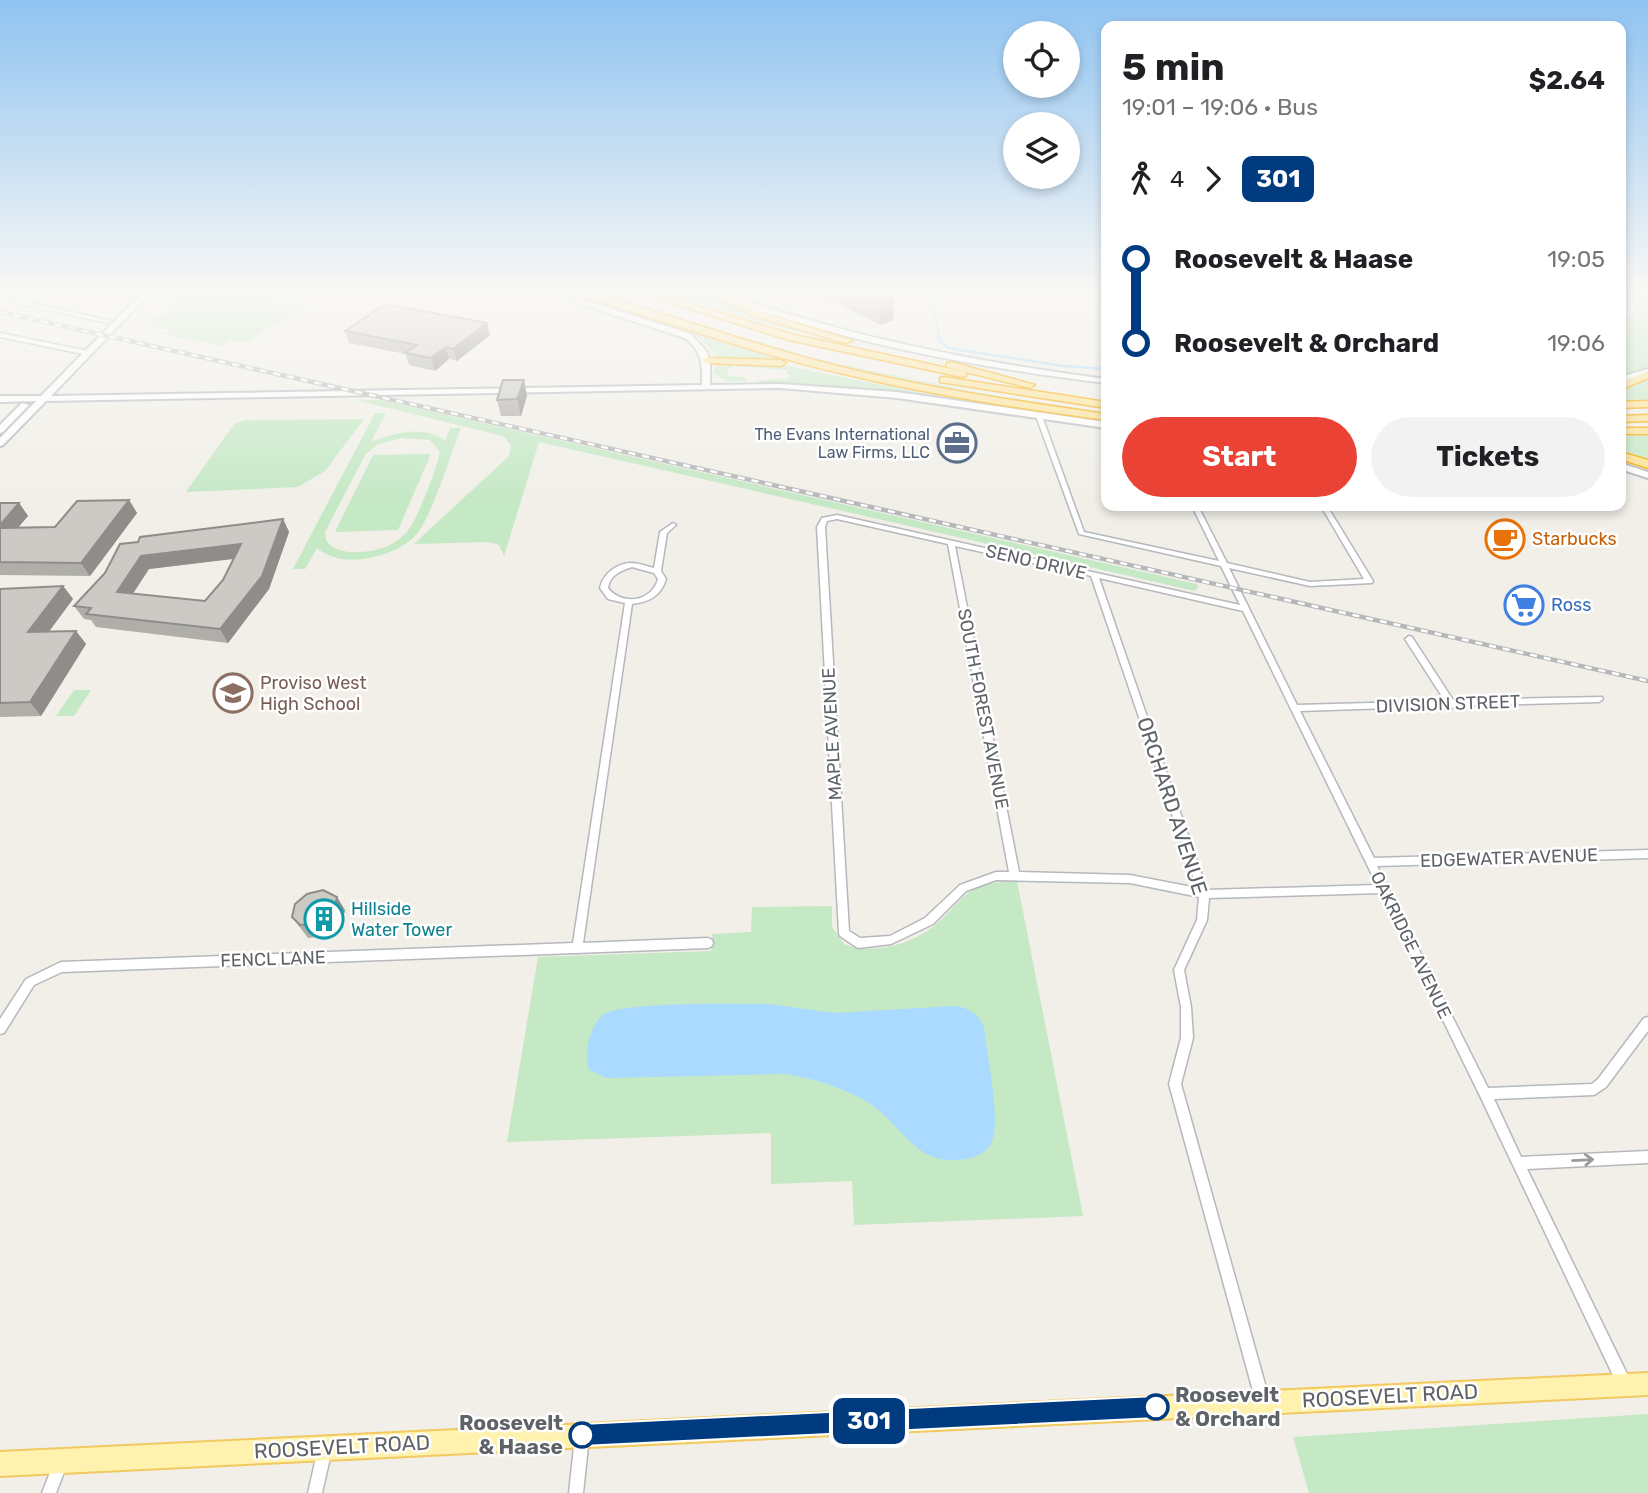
<!DOCTYPE html>
<html lang="en">
<head>
<meta charset="utf-8">
<style>
  :root { --surface:#fff; --page:#f2f2f2; --text:#202124; --muted:#757577; --accent:#ea4335 }
  body { margin:0; font-family:Rubik,sans-serif; background:var(--page); color:var(--text); height:100vh; display:flex; flex-direction:column; font-size:26px; white-space:nowrap }
  * { box-sizing:border-box; margin:0 }
  p { font-size:23px; color:var(--muted) }
  .icon { flex:none; width:38px; height:38px; fill:none; stroke:currentColor; stroke-width:2; stroke-linecap:round; stroke-linejoin:round }
  .map { position:relative; flex:1; overflow:hidden }
  .details { position:absolute; left:1101px; top:21px; width:525px; height:490px; display:flex; flex-direction:column; background:var(--surface); border-radius:14px; box-shadow:0 4px 10px #0003 }
  .details>* { flex:none }
  .badge { padding:0 14px; border-radius:10px; font-size:24px; line-height:46px }
  .buttons { position:absolute; left:1003px; top:21px; display:grid; gap:14px }
  .buttons a { display:grid; place-items:center; width:77px; height:77px; border-radius:50%; background:var(--surface); box-shadow:0 4px 10px #0003; font-size:35px }
  .map>.badge { position:absolute; translate:-50% -50%; box-shadow:0 0 0 4px #fff }
  .legs { display:flex; align-items:center; gap:10px; height:77px; padding:0 21px; font-size:23px }
  .legs p { margin-inline-start:auto }
  .head { display:flex; align-items:center; justify-content:space-between; height:119px; padding:0 21px }
  h1 { font-size:38px; font-weight:700; line-height:52px }
  .cta { display:flex; gap:14px; margin-top:auto; padding:14px 21px }
  .cta a { flex:1; height:80px; border-radius:42px; background:var(--accent); color:#fff; font-size:28px; font-weight:700; line-height:80px; text-align:center }
  .cta a+a { background:var(--page); color:var(--text) }
  ul { padding:0 21px; list-style:none }
  li { display:flex; align-items:center; gap:24px; height:84px; font-size:26px }
  li i { display:grid; place-items:center; width:10px; height:100%; margin:0 9px; background:currentColor }
  li i::after { content:''; width:18px; height:18px; margin:-9px; border:5px solid; border-radius:50%; background:var(--surface) }
  li p { margin-inline-start:auto }
  li:first-child i { background:linear-gradient(#0000 50%,currentColor 0) }
  li:last-child i { background:linear-gradient(currentColor 50%,#0000 0) }
  .map>svg:first-child { display:block }
  .green { fill:#c5e8c5; fill-rule:evenodd }
  .water { fill:#aadaff }
  .lines { fill:none; stroke-linecap:round; stroke-linejoin:round }
  .stream { stroke:#aadaff; stroke-width:2.5 }
  .minor-casing { stroke:#b5b8bc; stroke-width:3 }
  .secondary-casing { stroke:#b6babf; stroke-width:4 }
  .primary-casing { stroke:#f2c960; stroke-width:4 }
  .motorway-casing { stroke:#f9ab00; stroke-width:3 }
  .minor { fill:#fff; fill-rule:evenodd }
  .secondary { fill:#fff; fill-rule:evenodd }
  .primary { fill:#fff2af; fill-rule:evenodd }
  .motorway { fill:#fde293; fill-rule:evenodd }
  .rail-casing { stroke:#b6b7b8; stroke-width:4.5 }
  .rail { stroke:#fff; stroke-width:2.5; stroke-dasharray:7; stroke-linecap:butt }
  .motorway-bridge-casing { stroke:#f9ab00; stroke-width:13; stroke-linecap:butt }
  .motorway-bridge { stroke:#fde293; stroke-width:10 }
  .wall { fill:#afaea9; fill-rule:evenodd }
  .shaded-wall { fill:#8f8d8a }
  .building { fill:#cccac5; stroke:#8f8d8a; stroke-width:2; fill-rule:evenodd }
  .oneway { stroke:#979a9d }
  .line-1 { fill:#003b80; stroke:#fff; stroke-width:2 }
  .stop-1-dot { fill:#fff; stroke:#003b80; stroke-width:3.5 }
  .labels { text-anchor:middle; stroke-width:5; stroke-linejoin:round; paint-order:stroke }
  .far-service-label { font-size:16px; fill:#4e5e75; stroke:#fff; text-anchor:end }
  .food-label { font-size:18px; fill:#c56008; stroke:#fff; text-anchor:start }
  .street-label { font-size:18px; fill:#5f6368; stroke:#fff }
  .shop-label { font-size:18px; fill:#366cbe; stroke:#fff; text-anchor:start }
  .education-label { font-size:18px; fill:#785e54; stroke:#fff; text-anchor:start }
  .culture-label { font-size:18px; fill:#0d838f; stroke:#fff; text-anchor:start }
  .near-street-label { font-size:21px; fill:#5f6368; stroke:#fff }
  .near-stop-label { font-size:21px; font-weight:bold; fill:#5f6368; stroke:#fff; text-anchor:start }
</style>
</head>
<body>
<div class="map">
<svg width="1648" height="1493" viewBox="0 0 1648 1493">
  <rect width="100%" height="100%" fill="#f1efe8"/>
  <path class="green" d="M 189,293 L 223,297 L 238,293 L 306,306 L 245,343 L 230,340 L 220,346 L 145,330 L 167,333 L 172,330 L 146,324 L 174,307 L 166,305 Z
    M 594,293 L 820,360 L 980,393 L 1106,413 C 966,394 830,368 695,326 C 662,315 625,307 594,293 Z
    M 665,293 L 703,293 L 742,310 L 838,340 L 767,324 Z
    M 1634,293 L 1648,295 L 1648,369 L 1621,377 L 1621,323 L 1635,311 L 1637,298 Z
    M 689,332 L 690,332 L 787,360 L 717,357 L 702,340 Z
    M 726,362 L 772,363 L 953,399 L 1106,423 L 896,392 L 760,383 L 757,380 L 785,379 L 791,375 L 786,373 L 788,370 L 733,366 L 727,369 L 728,375 L 747,378 L 746,381 L 727,382 L 713,372 L 716,367 Z
    M 1648,378 L 1648,400 L 1621,401 L 1621,390 Z
    M 355,400 L 381,400 L 1197,584 L 1198,587 L 1195,591 L 539,442 L 504,556 L 499,545 L 489,542 L 414,544 L 509,456 L 511,445 L 503,436 Z
    M 375,413 L 386,413 L 371,442 C 392,433 425,424 445,441 L 450,428 L 461,428 C 451,454 432,515 417,534 C 404,549 382,556 363,559 C 347,561 330,559 317,548 L 305,569 L 293,569 ZM 402,438 L 430,440 L 440,452 C 436,470 418,519 406,533 C 395,546 376,551 361,552 C 347,553 334,551 326,540 L 325,532 L 365,455 L 378,444 Z
    M 364,419 L 325,471 L 298,487 L 186,492 L 234,424 L 245,420 Z
    M 1648,435 L 1648,461 L 1621,453 L 1620,436 Z
    M 431,454 L 398,530 L 335,532 L 373,455 Z
    M 74,690 L 91,690 L 74,716 L 56,716 Z
    M 1017,881 L 1083,1216 L 854,1225 L 852,1181 L 771,1184 L 771,1133 L 507,1142 L 538,957 L 711,951 L 712,934 L 751,932 L 752,907 L 832,906 L 832,927 L 844,944 C 876,956 917,943 941,920 C 952,910 961,896 974,889 C 987,882 1002,882 1017,881 Z
    M 1648,1414 L 1648,1493 L 1309,1493 L 1293,1437 Z"/>
  <path class="water" d="M 769,1004 L 835,1013 L 953,1006 C 968,1007 977,1013 984,1027 C 987,1056 998,1106 994,1134 C 992,1145 985,1154 974,1157 C 914,1174 904,1121 862,1099 C 837,1086 813,1078 785,1074 L 606,1078 L 589,1070 C 584,1054 589,1026 603,1015 C 620,1001 741,1004 769,1004 Z"/>
  <g class="lines">
    <path class="stream" d="M 930,293 L 940,341 L 948,348 L 1063,366 L 1106,369"/>
    <g class="minor-casing">
      <path id="minor" d="M 37,293 L 43,293 L 31,303 L 111,321 L 108,323 L 0,300 L 0,296 L 26,302 Z
        M 549,293 L 556,293 L 577,299 L 574,301 Z
        M 0,333 L 88,351 L 91,353 L 88,355 L 0,337 Z
        M 1039,414 L 1042,416 L 1084,532 L 1219,561 L 1192,506 L 1198,506 L 1227,563 L 1310,582 L 1364,579 L 1321,506 L 1327,506 L 1373,581 L 1372,583 L 1310,586 L 1229,568 L 1297,705 L 1445,701 L 1405,639 L 1409,636 L 1412,637 L 1453,700 L 1602,697 L 1603,699 L 1599,702 L 1455,706 L 1452,708 L 1449,706 L 1300,711 L 1374,858 L 1648,850 L 1648,858 L 1377,866 L 1488,1088 L 1592,1084 L 1598,1079 L 1644,1018 L 1648,1017 L 1648,1031 L 1606,1087 L 1594,1095 L 1494,1099 L 1521,1157 L 1648,1151 L 1648,1163 L 1527,1169 L 1630,1380 L 1632,1385 L 1630,1390 L 1625,1392 L 1620,1390 L 1481,1098 L 1381,893 L 1209,898 L 1207,920 L 1184,970 L 1191,1007 L 1193,1038 L 1181,1084 L 1270,1402 L 1268,1407 L 1263,1409 L 1258,1407 L 1256,1402 L 1169,1084 L 1181,1038 L 1181,1007 L 1174,970 L 1197,920 L 1199,897 L 1130,883 L 996,880 L 966,891 L 933,924 L 891,944 L 858,948 L 840,936 L 839,933 L 817,527 L 822,518 L 837,515 L 1240,605 L 1221,566 L 1079,534 L 1036,416 ZM 837,519 L 948,544 L 1009,872 L 996,872 L 960,885 L 925,918 L 890,936 L 860,938 L 849,931 L 825,527 L 827,521 ZM 955,546 L 1091,576 L 1197,888 L 1130,875 L 1019,872 ZM 1099,578 L 1243,611 L 1377,885 L 1207,890 Z
        M 673,523 L 676,525 L 667,533 L 661,571 L 666,579 C 661,596 649,602 632,604 L 583,943 L 708,938 L 712,940 L 713,943 L 712,946 L 708,948 L 62,972 L 34,985 L 4,1033 L 0,1034 L 0,1019 L 26,979 L 61,962 L 573,943 L 625,603 L 608,599 L 600,588 C 603,574 616,564 630,563 C 638,563 647,566 654,568 L 660,532 ZM 632,567 L 654,573 L 658,579 C 652,602 622,606 608,588 C 610,575 620,571 632,567 Z
        M 582,1430 L 587,1432 L 589,1437 L 583,1493 L 569,1493 L 575,1437 L 577,1432 Z
        M 325,1442 L 330,1444 L 332,1449 L 322,1493 L 308,1493 L 318,1449 L 320,1444 Z
        M 61,1455 L 66,1457 L 68,1462 L 56,1493 L 42,1493 L 56,1457 Z"/>
    </g>
    <g class="secondary-casing">
      <path id="secondary" d="M 142,293 L 150,293 L 51,396 L 702,385 C 703,365 702,351 685,338 L 571,301 L 570,299 L 574,297 L 691,334 L 707,352 L 710,364 L 710,385 L 780,384 L 897,392 L 1106,422 L 1106,428 L 897,398 L 780,388 L 46,401 L 3,445 L 0,446 L 0,438 L 36,401 L 0,402 L 0,396 L 41,396 Z
        M 714,293 L 724,293 C 848,337 975,362 1106,379 L 1106,383 C 999,370 893,352 790,320 C 767,313 735,306 714,293 Z
        M 1648,369 L 1648,374 L 1620,382 L 1620,377 Z
        M 22,403 L 29,405 L 3,432 L 0,433 L 0,425 Z
        M 1620,463 L 1648,472 L 1648,478 L 1620,469 Z"/>
    </g>
    <g class="primary-casing">
      <path id="primary" d="M 1648,1373 L 1648,1395 L 0,1476 L 0,1452 Z"/>
    </g>
    <g class="motorway-casing">
      <path id="motorway" d="M 593,293 C 668,314 742,341 818,361 C 912,386 1009,400 1106,414 L 1106,420 C 1018,408 931,395 844,374 C 758,354 674,325 590,298 L 590,294 Z
        M 639,293 L 653,293 L 795,335 L 961,371 L 947,367 L 947,363 L 951,362 L 1035,385 L 1030,388 L 966,372 L 966,376 L 962,377 L 789,340 Z
        M 706,293 L 718,293 L 764,313 L 853,341 L 844,343 L 758,317 Z
        M 707,358 L 781,360 L 786,363 L 781,366 L 703,363 L 703,359 Z
        M 1648,371 L 1648,378 L 1620,390 L 1620,383 Z
        M 944,377 L 1106,402 L 1106,408 L 940,382 L 940,378 Z
        M 1648,401 L 1648,407 L 1620,408 L 1620,402 Z
        M 1648,415 L 1648,421 L 1620,422 L 1620,416 Z
        M 1620,428 L 1648,428 L 1648,434 L 1620,434 Z
        M 1620,452 L 1648,460 L 1648,468 L 1620,459 Z"/>
    </g>
    <use href="#minor" class="minor"/>
    <use href="#secondary" class="secondary"/>
    <use href="#primary" class="primary"/>
    <use href="#motorway" class="motorway"/>
    <g class="rail-casing">
      <path id="rail" d="M 0,312 L 1648,681"/>
    </g>
    <use href="#rail" class="rail"/>
    <g class="motorway-bridge-casing">
      <path id="motorway-bridge" d="M 582,293 L 593,296"/>
    </g>
    <use href="#motorway-bridge" class="motorway-bridge"/>
  </g>
  <path class="wall" d="M 801,293 L 887,293 L 894,297 L 893,320 L 880,325 L 828,298 Z
    M 345,331 L 490,335 L 457,361 L 449,359 L 435,371 L 409,365 L 406,354 L 349,343 Z
    M 527,396 L 521,416 L 501,416 L 497,400 Z
    M 129,500 L 137,513 L 90,576 L 0,575 L 0,503 L 19,503 L 28,516 L 18,527 L 55,527 Z
    M 283,519 L 289,532 L 269,589 L 228,643 L 96,627 L 91,620 L 84,619 L 74,606 L 105,573 ZM 233,559 L 223,580 L 205,601 L 133,594 L 149,569 Z
    M 63,586 L 73,599 L 49,631 L 76,631 L 86,644 L 41,716 L 0,717 L 0,589 Z
    M 345,910 L 341,926 L 330,936 L 308,938 L 292,917 Z"/>
  <path class="shaded-wall" d="M 894,297 L 893,320 L 880,325 L 881,301 Z
    M 487,323 L 490,335 L 457,361 L 453,349 Z
    M 446,347 L 449,359 L 435,371 L 431,358 Z
    M 524,380 L 527,396 L 521,416 L 517,399 Z
    M 129,500 L 137,513 L 90,576 L 81,563 Z
    M 19,503 L 28,516 L 7,541 L 0,532 L 0,525 Z
    M 283,519 L 289,532 L 269,589 L 228,643 L 220,629 Z
    M 241,544 L 248,557 L 149,569 L 125,605 L 117,592 L 141,556 Z
    M 63,586 L 73,599 L 39,645 L 28,632 Z
    M 76,631 L 86,644 L 41,716 L 30,702 Z
    M 337,897 L 345,910 L 341,926 L 330,936 L 321,923 Z"/>
  <path class="building" d="M 864,293 L 887,293 L 894,297 L 881,301 Z
    M 385,304 L 487,323 L 453,349 L 446,347 L 431,358 L 405,353 L 417,345 L 345,331 Z
    M 503,380 L 524,380 L 517,399 L 497,400 Z
    M 129,500 L 81,563 L 0,562 L 0,528 L 55,527 L 77,501 Z
    M 0,503 L 19,503 L 0,525 Z
    M 283,519 L 262,576 L 220,629 L 86,614 L 91,608 L 74,606 L 105,573 L 120,544 L 138,542 L 140,537 ZM 241,544 L 223,580 L 205,601 L 117,592 L 141,556 Z
    M 63,586 L 28,632 L 76,631 L 30,702 L 0,703 L 0,589 Z
    M 323,890 L 337,897 L 333,914 L 321,923 L 300,925 L 292,917 L 295,904 L 307,894 Z"/>
  <defs><path id="oneway-shaft" d="M-6 0H5M1.5-3L5.5 0L1.5 3" fill="none" stroke-width="1.6" stroke-linecap="round" stroke-linejoin="round" transform="scale(1.75)"/></defs>
  <use class="oneway" href="#oneway-shaft" transform="translate(1583 1160) rotate(-3)"/>
  <linearGradient id="sky" x2="0" y2="1"><stop stop-color="#8fc3f1"/><stop offset="0.58" stop-color="#f9f8f5"/><stop offset="1" stop-color="#f9f8f5" stop-opacity="0"/></linearGradient>
  <rect width="1648" height="502" fill="url(#sky)"/>
  <path class="line-1" d="M 1156,1396 L 1164,1400 L 1167,1407 L 1164,1415 L 1156,1418 L 582,1446 L 574,1443 L 571,1435 L 574,1427 L 582,1424 Z"/>
  <defs>
    <g id="office-ring" transform="scale(2.0125)"><circle r="9.5" fill="#fff" stroke="#5c6f8a" stroke-width="1.5"/><path d="M-6-3h4V-5.5h4V-3h4V5H-6ZM-1-4.5V-3h2v-1.5ZM-6 0V1H6V0Z" fill="#5c6f8a"/></g>
    <g id="cafe-ring" transform="scale(2.0125)"><circle r="9.5" fill="#fff" stroke="#e8710a" stroke-width="1.5"/><path d="M-5.5-4.5H6V0H3Q3 3.5 0 3.5H-2.5Q-5.5 3.5-5.5 0ZM3-3.2v2h1.7v-2ZM-6 4.5H4V6H-6Z" fill="#e8710a"/></g>
    <g id="supermarket-ring" transform="scale(2.0125)"><circle r="9.5" fill="#fff" stroke="#3f7fe0" stroke-width="1.5"/><path d="M-6-5.5h2.5l.6 2H6L4.5 2H-2.5L-4.4-4H-6ZM-1.5 3.2a1.3 1.3 0 1 0 .1 0ZM3 3.2a1.3 1.3 0 1 0 .1 0Z" fill="#3f7fe0"/></g>
    <g id="school-ring" transform="scale(2.0125)"><circle r="9.5" fill="#fff" stroke="#8d6e63" stroke-width="1.5"/><path d="M0-5L7-2L0 1L-7-2ZM-4 1L0 2.5L4 1V4Q0 6-4 4Z" fill="#8d6e63"/></g>
    <g id="building-ring" transform="scale(2.0125)"><circle r="9.5" fill="#fff" stroke="#0f9aa8" stroke-width="1.5"/><path d="M-4-6H4V6H1V3H-1V6H-4ZM-2.5-4.3h1.7v1.8h-1.7ZM.8-4.3h1.7v1.8H.8ZM-2.5-1h1.7V.8h-1.7ZM.8-1h1.7V.8H.8Z" fill="#0f9aa8"/></g>
  </defs>
  <g fill-rule="evenodd">
    <use href="#office-ring" x="957" y="443"/>
    <use href="#cafe-ring" x="1505" y="539"/>
    <use href="#supermarket-ring" x="1524" y="605"/>
    <use href="#school-ring" x="233" y="693"/>
    <use href="#building-ring" x="324" y="919"/>
  </g>
  <g class="stop-1-dot">
    <circle cx="1156" cy="1407" r="12"/>
    <circle cx="582" cy="1435" r="12"/>
  </g>
  <g class="labels">
    <g class="far-service-label">
      <text x="930" y="440">The Evans International<tspan x="930" dy="18">Law Firms, LLC</tspan></text>
    </g>
    <g class="food-label">
      <text x="1532" y="545">Starbucks</text>
    </g>
    <g class="street-label">
      <text transform="translate(1036 562) rotate(13)" y="6">SENO DRIVE</text>
      <text transform="translate(1448 704) rotate(-2)" y="6">DIVISION STREET</text>
      <text transform="translate(983 709) rotate(79)" y="6">SOUTH FOREST AVENUE</text>
      <text transform="translate(832 734) rotate(-93)" y="6">MAPLE AVENUE</text>
      <text transform="translate(1509 858) rotate(-2)" y="6">EDGEWATER AVENUE</text>
      <text transform="translate(1411 945) rotate(64)" y="6">OAKRIDGE AVENUE</text>
      <text transform="translate(273 959) rotate(-2)" y="6">FENCL LANE</text>
    </g>
    <g class="shop-label">
      <text x="1551" y="611">Ross</text>
    </g>
    <g class="education-label">
      <text x="260" y="689">Proviso West<tspan x="260" dy="21">High School</tspan></text>
    </g>
    <g class="culture-label">
      <text x="351" y="915">Hillside<tspan x="351" dy="21">Water Tower</tspan></text>
    </g>
    <g class="near-street-label">
      <text transform="translate(1172 806) rotate(72)" y="7">ORCHARD AVENUE</text>
      <text transform="translate(1390 1396) rotate(-3)" y="7">ROOSEVELT ROAD</text>
      <text transform="translate(342 1447) rotate(-3)" y="7">ROOSEVELT ROAD</text>
    </g>
    <g class="near-stop-label">
      <text x="1175" y="1402">Roosevelt<tspan x="1175" dy="24">&amp; Orchard</tspan></text>
      <text x="563" y="1430" text-anchor="end">Roosevelt<tspan x="563" dy="24">&amp; Haase</tspan></text>
    </g>
  </g>
</svg>
<div class="buttons">
<a><svg class="icon" aria-label="locate" viewBox="0 0 24 24"><circle cx="12" cy="12" r="6"/><path d="M12 2v4M12 18v4M2 12h4M18 12h4"/></svg></a>
<a><svg class="icon" aria-label="layers" viewBox="0 0 24 24"><path d="M12 4l9 5-9 5-9-5zM3 14l9 5 9-5"/></svg></a>
</div>
<b class="badge" style="left:869px;top:1421px;background:#003b80;color:#fff">301</b>
<section class="details">
<div class="head"><div><h1>5 min</h1><p>19:01 – 19:06 · Bus</p></div><b>$2.64</b></div>
<div class="legs"><svg class="icon" aria-label="walk" viewBox="0 0 24 24"><circle cx="13" cy="4" r="2"/><path d="M13 8l-2 6 4 7M11 14l-3 7M7 12l3-4h3l4 4"/></svg>4<svg class="icon" aria-label="forward" viewBox="0 0 24 24"><path d="M9 5l7 7-7 7"/></svg><b class="badge" style="background:#003b80;color:#fff">301</b></div>
<ul>
<li><i style="color:#003b80"></i><b>Roosevelt &amp; Haase</b><p>19:05</p></li>
<li><i style="color:#003b80"></i><b>Roosevelt &amp; Orchard</b><p>19:06</p></li>
</ul>
<div class="cta"><a>Start</a><a>Tickets</a></div>
</section>
</div>
</body>
</html>
